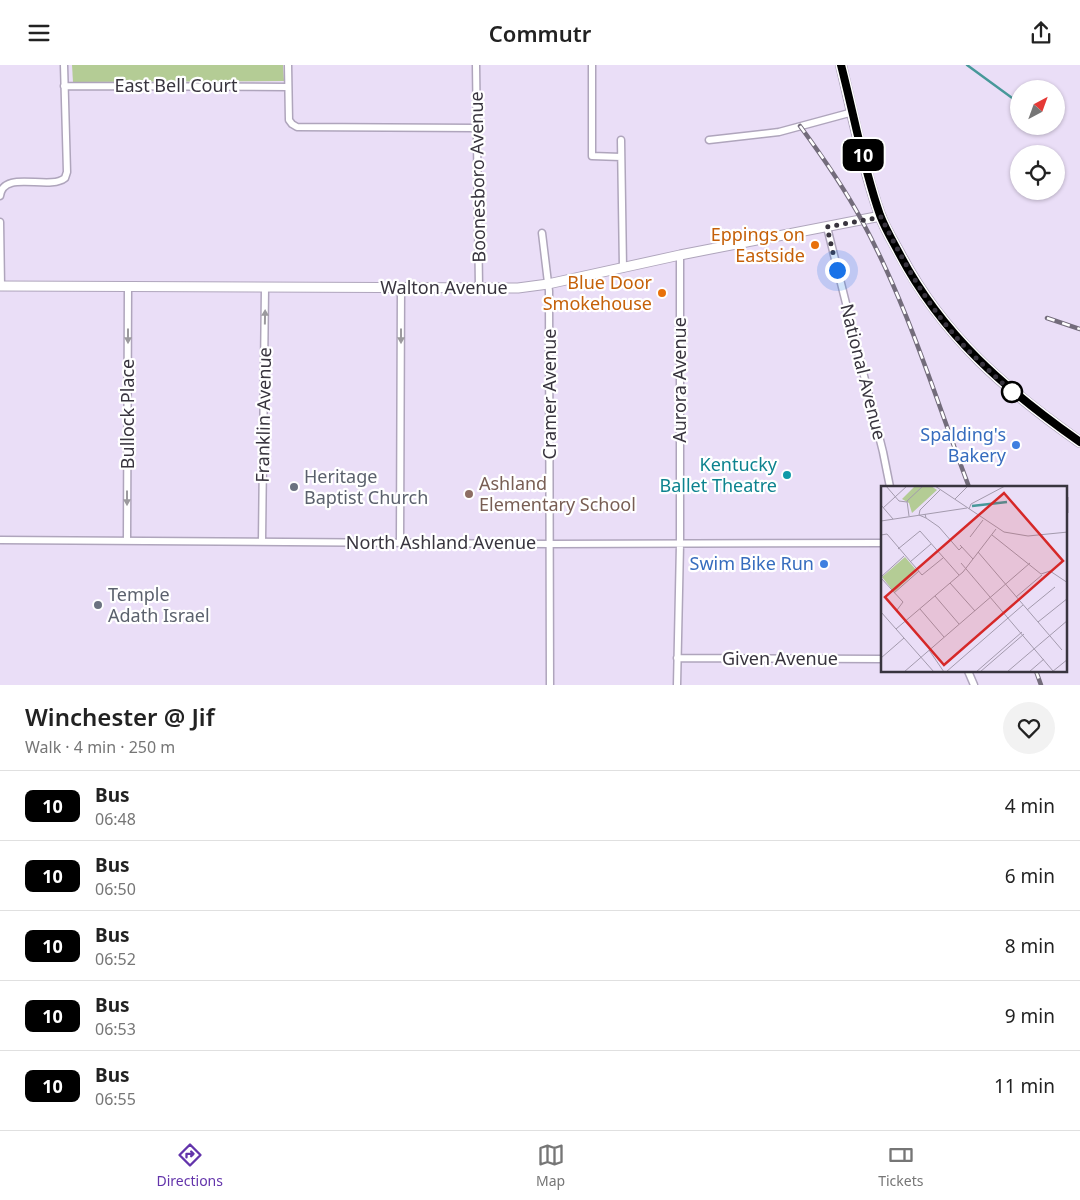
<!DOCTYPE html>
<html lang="en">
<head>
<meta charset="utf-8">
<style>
  :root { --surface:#fff; --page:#f2f2f2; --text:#222; --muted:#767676; --line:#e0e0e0; --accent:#6334ab }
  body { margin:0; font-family:"Noto Sans",sans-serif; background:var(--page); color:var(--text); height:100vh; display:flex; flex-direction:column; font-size:19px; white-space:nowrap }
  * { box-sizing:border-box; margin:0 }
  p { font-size:16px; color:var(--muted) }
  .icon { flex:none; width:28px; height:28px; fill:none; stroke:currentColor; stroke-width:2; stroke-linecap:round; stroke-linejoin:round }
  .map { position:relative; height:620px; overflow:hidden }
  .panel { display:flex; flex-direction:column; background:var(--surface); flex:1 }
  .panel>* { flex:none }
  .badge { padding:0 10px; border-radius:8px; font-size:18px; line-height:32px }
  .needle { width:32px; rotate:41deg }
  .fabs { position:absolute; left:1010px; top:15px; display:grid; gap:10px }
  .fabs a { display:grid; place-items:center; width:55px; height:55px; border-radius:50%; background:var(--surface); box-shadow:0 1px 4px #0004; font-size:25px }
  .you { position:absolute; width:25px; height:25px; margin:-12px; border:4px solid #fff; border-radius:50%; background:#1a73e8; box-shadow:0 0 0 8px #1a73e833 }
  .map>.badge { position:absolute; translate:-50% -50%; box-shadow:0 0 0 2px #fff }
  .round { display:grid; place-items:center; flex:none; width:52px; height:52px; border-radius:26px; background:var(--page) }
  .head { display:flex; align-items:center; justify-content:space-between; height:85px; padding:0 25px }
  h1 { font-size:24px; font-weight:600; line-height:38px }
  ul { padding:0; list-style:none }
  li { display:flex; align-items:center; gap:15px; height:70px; padding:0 25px; border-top:1px solid var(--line) }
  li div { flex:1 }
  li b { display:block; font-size:19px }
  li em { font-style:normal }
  li .badge { min-width:55px; font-weight:700; text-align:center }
  header { display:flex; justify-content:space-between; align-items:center; height:65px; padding:0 25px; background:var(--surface); font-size:22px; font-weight:600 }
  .dock { display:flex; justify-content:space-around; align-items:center; height:70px; border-top:1px solid var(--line); background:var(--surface); font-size:14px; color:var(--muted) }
  .dock a { display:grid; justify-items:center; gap:2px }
  .dock .selected { color:var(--accent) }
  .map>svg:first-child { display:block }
  .green { fill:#b4cc95 }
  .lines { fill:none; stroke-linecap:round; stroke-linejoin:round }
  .stream { stroke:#47989a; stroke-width:2.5 }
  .minor-casing { stroke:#afa5bc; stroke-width:9 }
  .tertiary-casing { stroke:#afa5bc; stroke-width:11 }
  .primary-casing { stroke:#afa5bc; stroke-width:12 }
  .minor { stroke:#fff; stroke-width:6 }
  .tertiary { stroke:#fff; stroke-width:9 }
  .primary { stroke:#fff; stroke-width:10 }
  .rail-casing { stroke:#736c7b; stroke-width:4.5 }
  .rail { stroke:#fff; stroke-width:2.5; stroke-dasharray:8; stroke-linecap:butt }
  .oneway { fill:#9c9a9e }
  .line-casing { stroke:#fff; stroke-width:11 }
  .line { stroke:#000; stroke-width:8 }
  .walk { stroke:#38343e; stroke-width:5; stroke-dasharray:0 9 }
  .food-dot { fill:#e8710a; stroke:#fff; stroke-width:2 }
  .stop-dot { fill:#fff; stroke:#000; stroke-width:2.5 }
  .shop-dot { fill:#3f7fe0; stroke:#fff; stroke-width:2 }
  .culture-dot { fill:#0f9aa8; stroke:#fff; stroke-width:2 }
  .worship-dot { fill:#6b7280; stroke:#fff; stroke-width:2 }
  .education-dot { fill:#8d6e63; stroke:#fff; stroke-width:2 }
  .labels { text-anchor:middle; stroke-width:4.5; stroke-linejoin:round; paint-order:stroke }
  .street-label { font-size:18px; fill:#38343e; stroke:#fff }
  .food-label { font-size:18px; fill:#c56008; stroke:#fff; text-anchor:end }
  .shop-label { font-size:18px; fill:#366cbe; stroke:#fff; text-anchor:end }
  .culture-label { font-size:18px; fill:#0d838f; stroke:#fff; text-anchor:end }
  .worship-label { font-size:18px; fill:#5b616d; stroke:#fff; text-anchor:start }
  .education-label { font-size:18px; fill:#785e54; stroke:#fff; text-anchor:start }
  .inset-river { fill:none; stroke:#47989a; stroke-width:2.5 }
  .inset-road { fill:none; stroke:#a39aad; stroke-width:1 }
  .view { fill:#d62828; fill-opacity:0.15; stroke:#d62828; stroke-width:2.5 }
  .inset-edge { fill:none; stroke:#38343e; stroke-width:2.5 }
</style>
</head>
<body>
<header><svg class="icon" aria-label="menu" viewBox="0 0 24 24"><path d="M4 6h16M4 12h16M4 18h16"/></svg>Commutr<svg class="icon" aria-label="share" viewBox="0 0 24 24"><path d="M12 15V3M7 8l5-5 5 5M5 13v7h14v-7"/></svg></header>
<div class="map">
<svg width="1080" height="620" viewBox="0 0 1080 620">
  <rect width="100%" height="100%" fill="#eadef7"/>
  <path class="green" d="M 72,0 L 283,0 L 284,16 L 73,17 Z"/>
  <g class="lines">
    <path class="stream" d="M 967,0 L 1019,38
      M 1051,61 L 1053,63"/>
    <g class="minor-casing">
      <path id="minor" d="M 288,0 L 289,55 L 292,59 L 297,62 L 477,63
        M 476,0 L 479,223
        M 592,0 L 592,91 L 621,92
        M 64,21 L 288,22
        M 621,75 L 623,203
        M 709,75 L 779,67 L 853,47
        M 0,131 C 3,104 49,126 65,113 L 67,107 L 64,0
        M 0,157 L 1,221
        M 827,162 L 883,387 L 890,422
        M 542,168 L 549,226 L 550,620
        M 0,475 L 551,479 L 882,478
        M 127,476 L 128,222
        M 262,476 L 265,223
        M 400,478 L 401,222
        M 677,593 L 882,594
        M 968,606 L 974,620
        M 677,620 L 680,479 L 680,190"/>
    </g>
    <g class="tertiary-casing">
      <path id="tertiary" d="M 0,221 L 518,223 L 548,219 L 680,190 L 881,151"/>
    </g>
    <g class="primary-casing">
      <path id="primary" d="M 841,0 C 853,50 863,102 880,150 C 885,164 894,178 901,191 C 944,272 1006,325 1080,377"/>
    </g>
    <use href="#minor" class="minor"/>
    <use href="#tertiary" class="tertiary"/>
    <use href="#primary" class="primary"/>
    <g class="rail-casing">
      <path id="rail" d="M 800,61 C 822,91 843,121 861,154 C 907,238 935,332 969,422
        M 1047,253 L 1080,264
        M 1036,606 L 1041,620"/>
    </g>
    <use href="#rail" class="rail"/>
  </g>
  <defs><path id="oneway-solid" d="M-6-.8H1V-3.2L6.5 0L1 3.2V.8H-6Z" transform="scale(1.25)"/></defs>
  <g class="oneway">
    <use href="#oneway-solid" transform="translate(265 252) rotate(-89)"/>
    <use href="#oneway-solid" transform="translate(128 271) rotate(90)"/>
    <use href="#oneway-solid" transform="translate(401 271) rotate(90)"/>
    <use href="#oneway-solid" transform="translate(127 433) rotate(90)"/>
  </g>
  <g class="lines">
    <g class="line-casing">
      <path id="line" d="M 841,0 C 854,50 863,102 880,150 C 885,163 892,175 899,188 C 942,270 1005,324 1080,377"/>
    </g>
    <use href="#line" class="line"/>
    <path class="walk" d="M 837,205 L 827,162 L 881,152 C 901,192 922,231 951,266 C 969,288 992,308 1013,328 L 1012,327"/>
  </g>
  <g class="food-dot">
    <circle cx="815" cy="180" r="5"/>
    <circle cx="662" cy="228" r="5"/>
  </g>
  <circle class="stop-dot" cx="1012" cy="327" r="10"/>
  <g class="shop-dot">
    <circle cx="1016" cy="380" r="5"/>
    <circle cx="824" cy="499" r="5"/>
  </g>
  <circle class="culture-dot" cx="787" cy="410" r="5"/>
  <g class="worship-dot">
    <circle cx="294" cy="422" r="5"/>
    <circle cx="98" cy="540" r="5"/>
  </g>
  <circle class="education-dot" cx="469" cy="429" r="5"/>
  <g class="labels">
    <g class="street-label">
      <text x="176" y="27">East Bell Court</text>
      <text transform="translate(478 112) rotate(-91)" y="6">Boonesboro Avenue</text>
      <text x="444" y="229">Walton Avenue</text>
      <text transform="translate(863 307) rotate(76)" y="6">National Avenue</text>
      <text transform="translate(680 315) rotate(-90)" y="6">Aurora Avenue</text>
      <text transform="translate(550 329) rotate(-90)" y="6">Cramer Avenue</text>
      <text transform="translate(128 349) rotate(-90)" y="6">Bullock Place</text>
      <text transform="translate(264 350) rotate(-89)" y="6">Franklin Avenue</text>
      <text x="441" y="484">North Ashland Avenue</text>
      <text x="780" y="600">Given Avenue</text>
    </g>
    <g class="food-label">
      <text x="805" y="176">Eppings on<tspan x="805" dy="21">Eastside</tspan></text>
      <text x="652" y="224">Blue Door<tspan x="652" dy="21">Smokehouse</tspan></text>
    </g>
    <g class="shop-label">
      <text x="1006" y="376">Spalding's<tspan x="1006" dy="21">Bakery</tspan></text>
      <text x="814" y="505">Swim Bike Run</text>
    </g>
    <g class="culture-label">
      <text x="777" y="406">Kentucky<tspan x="777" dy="21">Ballet Theatre</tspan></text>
    </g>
    <g class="worship-label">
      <text x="304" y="418">Heritage<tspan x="304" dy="21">Baptist Church</tspan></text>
      <text x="108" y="536">Temple<tspan x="108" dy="21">Adath Israel</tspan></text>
    </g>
    <g class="education-label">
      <text x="479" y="425">Ashland<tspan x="479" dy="21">Elementary School</tspan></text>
    </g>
  </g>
  <g transform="translate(881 421)">
    <rect width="186" height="186" fill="#eadef7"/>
    <path d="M 34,0 L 50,0 L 56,4 L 31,27 L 28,17 L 21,13 ZM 24,71 L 36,85 L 13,106 L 1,91 Z" fill="#b4cc95"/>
    <path class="inset-river" d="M 91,20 L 126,16"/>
    <path class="inset-road" d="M 5,0 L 18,15 L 26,16M 54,0 L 123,46 L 147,50 L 187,46M 187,11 L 187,27M 74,13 L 87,0M 0,19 L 12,33M 2,22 L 26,0M 88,23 L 90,18 L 124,0M 44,28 L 45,32 L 38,29 L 39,24 L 59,4M 28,30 L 26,15 L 42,0M 45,32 L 58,41 L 78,64 L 81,61M 0,35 L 86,22M 0,49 L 6,48 L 41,89 L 62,72M 111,49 L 160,88 L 169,85 L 187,97M 89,51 L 102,34M 79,59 L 92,73M 17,63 L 39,45 L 78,89M 97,66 L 181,164M 29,76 L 50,58M 80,77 L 172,185M 0,91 L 23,70M 0,92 L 22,116 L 16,124 L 25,135M 69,97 L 94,125M 13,107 L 38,85M 54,110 L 78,138M 135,111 L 161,89M 39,123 L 63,151M 146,124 L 174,101M 0,126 L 53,186M 157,136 L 187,112M 15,143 L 82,86 L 115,43M 48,164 L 63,186M 0,172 L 23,152M 23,186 L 149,77M 65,186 L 142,119M 95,186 L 141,146M 99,186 L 143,148M 126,186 L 187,134M 148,186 L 163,173M 171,186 L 187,173"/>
    <path class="view" d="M 123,7 L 182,75 L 63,179 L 4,111 Z"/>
    <rect width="186" height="186" class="inset-edge"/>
  </g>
</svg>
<div class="fabs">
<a><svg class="needle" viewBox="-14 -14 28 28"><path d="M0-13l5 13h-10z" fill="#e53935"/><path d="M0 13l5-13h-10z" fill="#767676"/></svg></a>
<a><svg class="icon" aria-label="locate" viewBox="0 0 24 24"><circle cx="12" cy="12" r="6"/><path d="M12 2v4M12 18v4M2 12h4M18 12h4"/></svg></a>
</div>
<div class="you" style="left:837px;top:205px"></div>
<b class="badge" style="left:863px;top:90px;background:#000;color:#fff">10</b>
</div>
<section class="panel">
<div class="head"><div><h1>Winchester @ Jif</h1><p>Walk · 4 min · 250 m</p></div><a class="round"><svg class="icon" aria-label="heart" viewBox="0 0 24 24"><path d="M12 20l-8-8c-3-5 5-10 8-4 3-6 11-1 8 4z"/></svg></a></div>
<ul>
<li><span class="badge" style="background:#000;color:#fff">10</span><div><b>Bus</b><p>06:48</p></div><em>4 min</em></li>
<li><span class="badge" style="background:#000;color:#fff">10</span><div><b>Bus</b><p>06:50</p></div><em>6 min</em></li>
<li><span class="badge" style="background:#000;color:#fff">10</span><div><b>Bus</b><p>06:52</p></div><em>8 min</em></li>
<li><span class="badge" style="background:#000;color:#fff">10</span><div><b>Bus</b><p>06:53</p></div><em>9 min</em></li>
<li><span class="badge" style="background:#000;color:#fff">10</span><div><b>Bus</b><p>06:55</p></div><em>11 min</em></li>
</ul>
</section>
<nav class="dock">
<a class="selected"><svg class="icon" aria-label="directions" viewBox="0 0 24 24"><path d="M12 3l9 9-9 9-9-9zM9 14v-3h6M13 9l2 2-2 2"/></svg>Directions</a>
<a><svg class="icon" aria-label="map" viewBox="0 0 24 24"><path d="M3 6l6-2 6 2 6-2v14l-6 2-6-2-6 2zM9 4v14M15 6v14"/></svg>Map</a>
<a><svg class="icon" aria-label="tickets" viewBox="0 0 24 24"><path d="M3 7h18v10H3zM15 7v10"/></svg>Tickets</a>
</nav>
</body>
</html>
